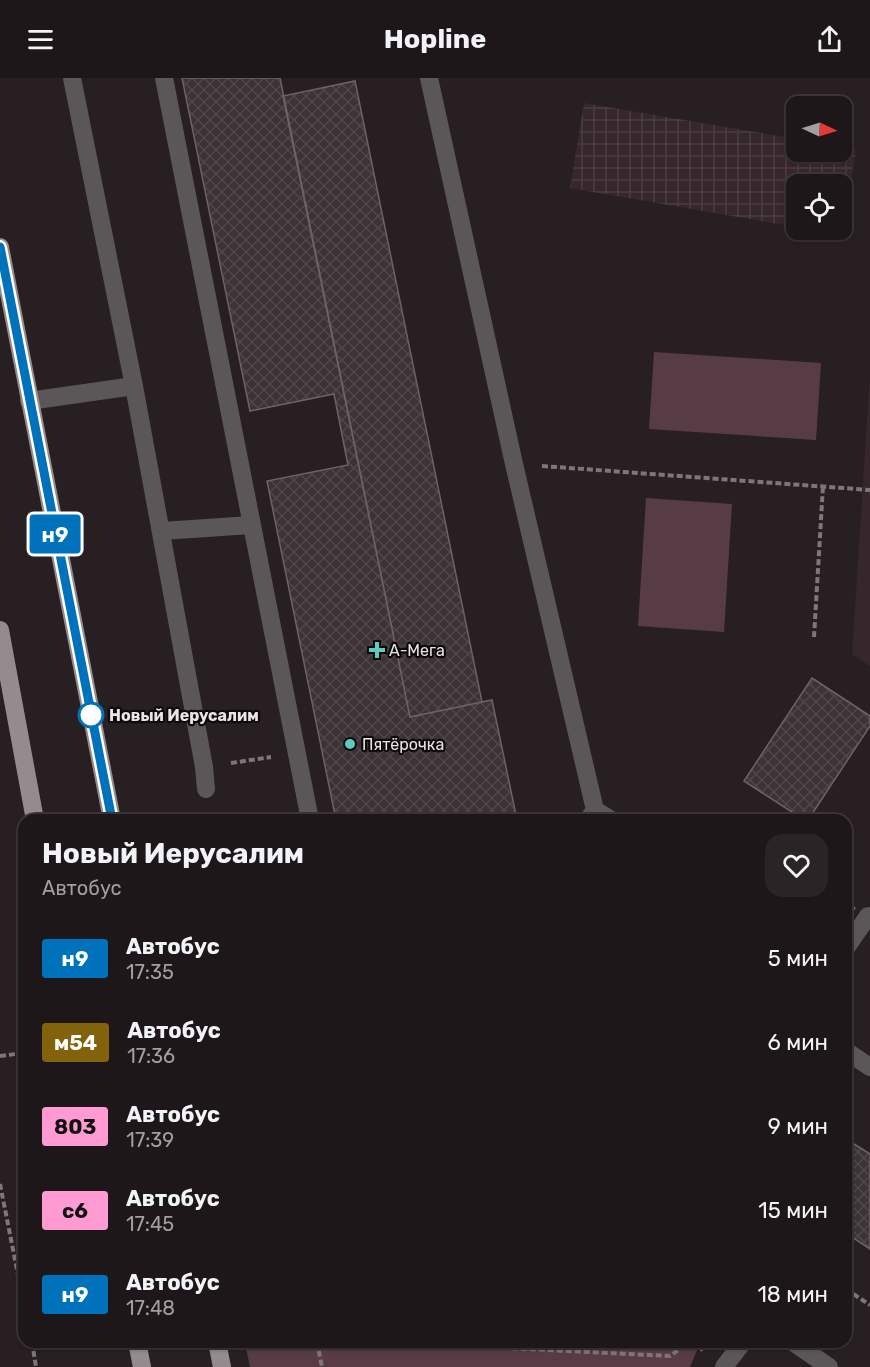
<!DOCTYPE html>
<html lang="ru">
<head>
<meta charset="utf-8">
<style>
  :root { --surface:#1e171a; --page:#2b2427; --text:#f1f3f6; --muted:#a19fa2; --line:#3c3639 }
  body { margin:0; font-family:Rubik,sans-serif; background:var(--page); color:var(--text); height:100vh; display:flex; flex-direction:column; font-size:22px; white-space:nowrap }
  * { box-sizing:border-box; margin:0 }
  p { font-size:20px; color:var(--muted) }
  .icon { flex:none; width:33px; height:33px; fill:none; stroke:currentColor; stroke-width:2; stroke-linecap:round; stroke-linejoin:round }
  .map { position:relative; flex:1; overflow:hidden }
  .sheet { position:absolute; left:18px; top:736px; width:834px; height:534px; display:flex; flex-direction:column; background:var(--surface); border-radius:18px; box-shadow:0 2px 4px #0004,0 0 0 2px var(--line) }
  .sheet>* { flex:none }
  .badge { padding:0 12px; border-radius:4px; font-size:21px; line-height:39px }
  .needle { width:39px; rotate:94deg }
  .fabs { position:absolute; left:786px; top:18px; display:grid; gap:12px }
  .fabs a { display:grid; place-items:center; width:66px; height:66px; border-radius:12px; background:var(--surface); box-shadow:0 2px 4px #0004,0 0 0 2px var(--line); font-size:30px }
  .map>.badge { position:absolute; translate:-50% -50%; box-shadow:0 0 0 3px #fff }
  .round { display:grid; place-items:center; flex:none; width:63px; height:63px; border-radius:18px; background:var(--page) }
  .summary { display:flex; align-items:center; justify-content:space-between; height:102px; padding:0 24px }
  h1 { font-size:28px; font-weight:700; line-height:45px }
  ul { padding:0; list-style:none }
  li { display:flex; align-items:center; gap:18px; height:84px; padding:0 24px }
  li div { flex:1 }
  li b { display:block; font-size:22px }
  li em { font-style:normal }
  li .badge { min-width:66px; font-weight:700; text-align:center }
  header { display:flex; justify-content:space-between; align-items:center; height:78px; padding:0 24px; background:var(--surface); font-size:27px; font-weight:700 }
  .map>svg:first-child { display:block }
  .built { fill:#36272d }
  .industrial { fill:url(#industrial-grid) }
  .park { fill:#573c46 }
  .building { fill:url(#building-cross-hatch); stroke:#6d6366; stroke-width:1.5 }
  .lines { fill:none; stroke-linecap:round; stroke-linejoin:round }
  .path { stroke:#7e7779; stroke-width:4; stroke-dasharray:6 3; stroke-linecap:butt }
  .minor { stroke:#5b5758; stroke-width:18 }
  .major { stroke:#948b8e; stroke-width:18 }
  .line-casing { stroke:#fff; stroke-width:14 }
  .line { stroke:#0072bc; stroke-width:9 }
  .poi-dot { fill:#5bcebb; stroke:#0e0a0c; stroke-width:2 }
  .stop-dot { fill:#fff; stroke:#0072bc; stroke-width:3 }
  .labels { text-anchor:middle; stroke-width:4.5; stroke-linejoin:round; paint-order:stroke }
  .poi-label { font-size:16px; fill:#eae4e6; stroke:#0e0a0c; text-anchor:start }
  .stop-label { font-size:16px; font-weight:bold; fill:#eae4e6; stroke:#0e0a0c; text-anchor:start }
</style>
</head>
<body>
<header><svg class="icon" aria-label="menu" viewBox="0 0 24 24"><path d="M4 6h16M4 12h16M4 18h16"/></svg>Hopline<svg class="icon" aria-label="share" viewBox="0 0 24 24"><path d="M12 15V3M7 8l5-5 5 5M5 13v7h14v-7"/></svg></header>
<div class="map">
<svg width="870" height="1289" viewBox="0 0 870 1289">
  <defs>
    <pattern id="industrial-grid" width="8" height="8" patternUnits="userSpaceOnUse" patternTransform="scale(1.5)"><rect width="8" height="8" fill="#36272d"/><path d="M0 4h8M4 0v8" fill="none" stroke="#4a3c41"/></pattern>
    <pattern id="building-cross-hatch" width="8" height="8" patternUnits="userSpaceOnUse" patternTransform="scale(1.5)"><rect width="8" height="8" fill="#3c3336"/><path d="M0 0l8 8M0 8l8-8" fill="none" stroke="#4f4749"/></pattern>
  </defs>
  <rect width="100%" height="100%" fill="#281f22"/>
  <path class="built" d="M 870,295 L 870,588 L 852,576 Z"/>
  <path class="industrial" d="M 584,25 L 796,61 L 796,74 L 842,74 L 842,69 L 856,72 L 842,157 L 812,152 L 842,152 L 842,106 L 796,106 L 796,149 L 570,110 Z"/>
  <path class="park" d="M 654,274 L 821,285 L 816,362 L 649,351 Z
    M 646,420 L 732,426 L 724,554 L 638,548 Z
    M 695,1265 L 698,1270 L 690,1289 L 250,1289 L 245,1265 Z"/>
  <path class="building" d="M 182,0 L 280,0 L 410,639 L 492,622 L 517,742 L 336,742 L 267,403 L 348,387 L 334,316 L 250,333 Z
    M 355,3 L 482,624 L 410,639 L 283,18 Z
    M 812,600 L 870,638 L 870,648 L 808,742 L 804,742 L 744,703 Z
    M 846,824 L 855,830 L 846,844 Z
    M 846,1061 L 870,1076 L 870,1171 L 846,1155 Z"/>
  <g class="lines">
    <path class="path" d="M 542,388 L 870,412
      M 814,559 L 823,408
      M 231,685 L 271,679
      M 0,978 L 24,975
      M 0,1106 L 24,1227
      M 846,1211 L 870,1227
      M 32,1264 L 36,1289
      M 317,1264 L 322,1289
      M 386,1264 L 670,1278 L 689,1264
      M 691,1264 L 703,1272"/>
    <path class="minor" d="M 72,0 L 134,308 L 204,689 L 206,711
      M 164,0 L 310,742
      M 429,0 L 514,386 L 595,732 L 588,742
      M 29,323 L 134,308
      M 162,453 L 251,447
      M 595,732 L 611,742
      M 846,870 L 868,838
      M 846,973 L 870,989
      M 793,1264 L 829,1289
      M 724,1289 L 743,1264"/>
    <path class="major" d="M 0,169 L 112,742
      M 0,552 L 35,742
      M 137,1264 L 142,1289
      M 217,1264 L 222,1289"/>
  </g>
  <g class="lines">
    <g class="line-casing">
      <path id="line" d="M 0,169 L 112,742"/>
    </g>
    <use href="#line" class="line"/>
  </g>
  <g class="poi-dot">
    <path d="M374 563h6v6h6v6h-6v6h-6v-6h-6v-6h6z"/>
    <circle cx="350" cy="666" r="6"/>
  </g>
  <circle class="stop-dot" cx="91" cy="637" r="12"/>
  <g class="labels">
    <g class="poi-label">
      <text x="389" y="578">А-Мега</text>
      <text x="362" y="672">Пятёрочка</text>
    </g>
    <g class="stop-label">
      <text x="109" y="643">Новый Иерусалим</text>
    </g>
  </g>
</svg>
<div class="fabs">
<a><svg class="needle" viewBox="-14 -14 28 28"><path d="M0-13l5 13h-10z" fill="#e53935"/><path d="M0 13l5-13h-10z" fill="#a19fa2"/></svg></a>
<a><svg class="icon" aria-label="locate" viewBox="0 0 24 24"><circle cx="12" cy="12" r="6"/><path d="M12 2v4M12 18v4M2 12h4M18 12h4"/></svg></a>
</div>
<b class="badge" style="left:55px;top:456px;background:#0072bc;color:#fff">н9</b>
<section class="sheet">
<div class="summary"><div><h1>Новый Иерусалим</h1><p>Автобус</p></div><a class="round"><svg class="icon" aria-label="heart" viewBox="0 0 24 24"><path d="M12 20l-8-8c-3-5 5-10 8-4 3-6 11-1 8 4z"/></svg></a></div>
<ul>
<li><span class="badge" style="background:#0072bc;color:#fff">н9</span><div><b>Автобус</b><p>17:35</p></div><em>5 мин</em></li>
<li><span class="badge" style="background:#82630c;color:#fff">м54</span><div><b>Автобус</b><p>17:36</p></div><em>6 мин</em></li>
<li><span class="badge" style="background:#ff9ad2;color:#111">803</span><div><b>Автобус</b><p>17:39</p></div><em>9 мин</em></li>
<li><span class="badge" style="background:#ff9ad2;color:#111">с6</span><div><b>Автобус</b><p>17:45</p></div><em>15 мин</em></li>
<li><span class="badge" style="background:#0072bc;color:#fff">н9</span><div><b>Автобус</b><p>17:48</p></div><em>18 мин</em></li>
</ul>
</section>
</div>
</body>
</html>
